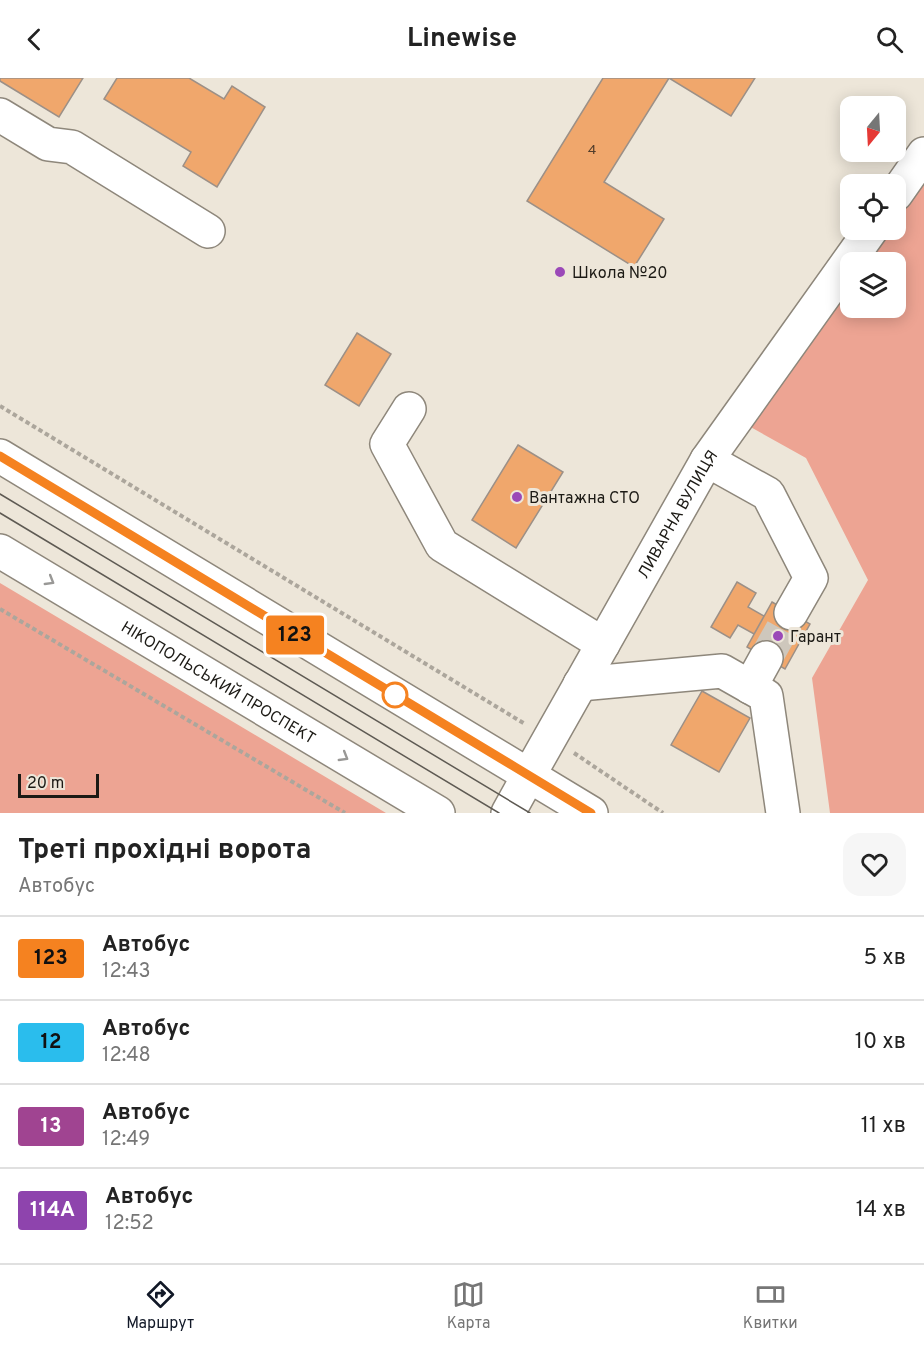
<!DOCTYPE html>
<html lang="uk">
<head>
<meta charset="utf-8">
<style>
  :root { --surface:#fff; --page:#f6f6f6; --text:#222; --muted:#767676; --line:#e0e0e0; --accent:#111827 }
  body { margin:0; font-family:Overpass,sans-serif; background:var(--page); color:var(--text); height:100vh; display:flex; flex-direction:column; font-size:22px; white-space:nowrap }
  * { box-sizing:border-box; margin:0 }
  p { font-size:20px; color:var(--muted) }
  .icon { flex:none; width:33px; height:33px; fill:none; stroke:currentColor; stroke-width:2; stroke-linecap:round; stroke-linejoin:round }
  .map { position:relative; height:735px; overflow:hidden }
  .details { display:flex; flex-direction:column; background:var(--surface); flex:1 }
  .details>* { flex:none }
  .badge { padding:0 12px; border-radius:4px; font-size:21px; line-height:39px }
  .needle { width:39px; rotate:198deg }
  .controls { position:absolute; left:840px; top:18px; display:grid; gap:12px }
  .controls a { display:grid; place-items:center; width:66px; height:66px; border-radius:12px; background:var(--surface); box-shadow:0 3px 15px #0003; font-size:30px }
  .scale { position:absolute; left:18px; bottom:15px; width:81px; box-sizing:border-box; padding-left:6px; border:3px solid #1c1a15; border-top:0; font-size:16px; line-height:21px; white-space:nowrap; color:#1c1a15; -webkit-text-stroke:4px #ede6d9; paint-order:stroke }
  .map>.badge { position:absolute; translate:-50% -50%; box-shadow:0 0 0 3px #fff }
  .round { display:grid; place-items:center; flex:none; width:63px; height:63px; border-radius:18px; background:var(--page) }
  .overview { display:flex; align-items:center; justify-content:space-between; height:102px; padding:0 18px }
  h1 { font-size:28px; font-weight:700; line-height:45px }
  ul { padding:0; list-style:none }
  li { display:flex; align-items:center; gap:18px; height:84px; padding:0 18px; border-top:2px solid var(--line) }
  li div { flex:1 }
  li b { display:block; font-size:22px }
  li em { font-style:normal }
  li .badge { min-width:66px; font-weight:700; text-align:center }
  header { display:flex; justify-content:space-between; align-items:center; height:78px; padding:0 18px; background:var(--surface); font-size:27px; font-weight:700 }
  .tabs { display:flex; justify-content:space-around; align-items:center; height:84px; border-top:2px solid var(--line); background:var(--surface); font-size:16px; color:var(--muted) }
  .tabs a { display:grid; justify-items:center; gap:3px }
  .tabs .on { color:var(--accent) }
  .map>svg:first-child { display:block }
  .green { fill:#eda493 }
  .building { fill:#f0a76c; stroke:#9c9087; stroke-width:1.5 }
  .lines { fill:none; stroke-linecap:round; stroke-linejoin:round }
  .minor-tunnel { stroke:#cec7bc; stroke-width:33; stroke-dasharray:33 16; stroke-linecap:butt }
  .minor-casing { stroke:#8e877b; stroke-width:36 }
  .major-casing { stroke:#8e877b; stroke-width:36 }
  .path { stroke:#aca69c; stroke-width:4; stroke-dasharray:4.5 3; stroke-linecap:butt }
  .minor { stroke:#fff; stroke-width:33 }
  .major { stroke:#fff; stroke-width:33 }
  .tram { stroke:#5e5a53; stroke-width:1.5 }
  .oneway { stroke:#999896 }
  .line-casing { stroke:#fff; stroke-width:14 }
  .line { stroke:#f58220; stroke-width:9 }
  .poi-dot { fill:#9b49b8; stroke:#ede6d9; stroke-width:2 }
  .stop-dot { fill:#fff; stroke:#f58220; stroke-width:3 }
  .labels { text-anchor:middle; stroke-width:6; stroke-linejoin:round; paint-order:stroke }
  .number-label { font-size:14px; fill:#513d2b }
  .poi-label { font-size:16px; fill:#1c1a15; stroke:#ede6d9; text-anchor:start }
  .street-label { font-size:16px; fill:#1c1a15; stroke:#ede6d9 }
</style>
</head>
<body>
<header><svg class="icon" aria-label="back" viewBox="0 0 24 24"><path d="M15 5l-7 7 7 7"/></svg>Linewise<svg class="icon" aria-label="search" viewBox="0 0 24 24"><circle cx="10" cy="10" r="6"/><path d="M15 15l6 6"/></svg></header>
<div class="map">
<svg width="924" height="735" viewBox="0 0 924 735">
  <rect width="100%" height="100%" fill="#ede6d9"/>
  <path class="green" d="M 924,97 L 924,735 L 830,735 L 812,600 L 868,502 L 806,380 L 747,347 L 850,201 L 850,230 L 896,230 L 896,184 L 862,184 L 886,152 L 896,152 L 896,137 Z
    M 0,505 L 386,735 L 0,735 Z"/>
  <path class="building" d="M 0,0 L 83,0 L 59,39 L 0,3 Z
    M 117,0 L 189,0 L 224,21 L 232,8 L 265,29 L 217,109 L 183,88 L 191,74 L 104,21 Z
    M 603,0 L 755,0 L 731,38 L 669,0 L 604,104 L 664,141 L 634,189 L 527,123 Z
    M 357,255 L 391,276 L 359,328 L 325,307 Z
    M 518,367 L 563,394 L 516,470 L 472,442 Z
    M 737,504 L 756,515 L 748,529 L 764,538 L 754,556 L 738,547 L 730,560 L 711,549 Z
    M 772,524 L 810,546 L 785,591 L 747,569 Z
    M 702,613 L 750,640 L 719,694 L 671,667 Z"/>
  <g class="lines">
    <path class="minor-tunnel" d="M 766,580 L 791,535"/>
    <g class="minor-casing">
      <g id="minor">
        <path d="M 0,37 L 48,66 L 72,69 L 208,153"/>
        <path d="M 896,116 L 924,76"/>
        <path d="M 409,331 L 387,366 L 442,467 L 603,566"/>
        <path d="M 707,382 L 768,416 L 811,500 L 791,535"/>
        <path d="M 580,606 L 722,593 L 766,618 L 783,735"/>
        <path d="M 750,609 L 766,580"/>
        <path id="s1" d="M 529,697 L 707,382 L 871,152"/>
      </g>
    </g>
    <g class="major-casing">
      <g id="major">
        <path d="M 0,378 L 591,735"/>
        <path id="s2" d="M 0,473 L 438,735"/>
        <path d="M 508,735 L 529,697"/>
      </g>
    </g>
    <path class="path" d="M 0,328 L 525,646
      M 0,531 L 345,735
      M 574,675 L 663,735"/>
    <use href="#minor" class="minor"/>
    <use href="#major" class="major"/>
    <path class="tram" d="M 0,416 L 530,735
      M 0,435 L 499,735"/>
  </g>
  <defs><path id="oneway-chevron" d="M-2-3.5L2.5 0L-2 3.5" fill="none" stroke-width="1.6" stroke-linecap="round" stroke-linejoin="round" transform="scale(1.5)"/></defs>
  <g class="oneway">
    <use href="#oneway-chevron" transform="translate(50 503) rotate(31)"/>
    <use href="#oneway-chevron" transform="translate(344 679) rotate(31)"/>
  </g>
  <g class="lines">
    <g class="line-casing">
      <path id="line" d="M 0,378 L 591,735"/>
    </g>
    <use href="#line" class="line"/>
  </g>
  <g class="poi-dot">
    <circle cx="560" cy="194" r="6"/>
    <circle cx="517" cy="419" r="6"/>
    <circle cx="778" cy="558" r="6"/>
  </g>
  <circle class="stop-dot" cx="395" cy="617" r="12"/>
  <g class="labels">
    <g class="number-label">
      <text x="592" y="76">4</text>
    </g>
    <g class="poi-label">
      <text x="572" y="200">Школа №20</text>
      <text x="529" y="425">Вантажна СТО</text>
      <text x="790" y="564">Гарант</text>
    </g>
    <g class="street-label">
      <text dy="6" stroke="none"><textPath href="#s1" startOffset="300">ЛИВАРНА ВУЛИЦЯ</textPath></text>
      <text dy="6" stroke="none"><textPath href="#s2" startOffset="255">НІКОПОЛЬСЬКИЙ ПРОСПЕКТ</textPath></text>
    </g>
  </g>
</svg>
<div class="controls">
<a><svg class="needle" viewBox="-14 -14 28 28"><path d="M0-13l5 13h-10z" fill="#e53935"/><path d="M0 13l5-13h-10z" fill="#767676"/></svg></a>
<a><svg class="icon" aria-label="locate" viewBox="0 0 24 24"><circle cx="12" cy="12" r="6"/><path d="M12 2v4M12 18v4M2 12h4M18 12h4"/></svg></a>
<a><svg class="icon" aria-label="layers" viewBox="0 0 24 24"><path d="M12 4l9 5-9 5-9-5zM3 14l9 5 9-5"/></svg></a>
</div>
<div class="scale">20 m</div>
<b class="badge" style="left:295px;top:557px;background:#f58220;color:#111">123</b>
</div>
<section class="details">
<div class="overview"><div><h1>Треті прохідні ворота</h1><p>Автобус</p></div><a class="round"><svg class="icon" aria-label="heart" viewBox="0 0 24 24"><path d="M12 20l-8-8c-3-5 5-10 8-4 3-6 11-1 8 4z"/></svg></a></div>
<ul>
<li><span class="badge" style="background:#f58220;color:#111">123</span><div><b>Автобус</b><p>12:43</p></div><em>5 хв</em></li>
<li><span class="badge" style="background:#2abded;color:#111">12</span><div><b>Автобус</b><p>12:48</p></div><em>10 хв</em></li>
<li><span class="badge" style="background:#a04491;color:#fff">13</span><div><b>Автобус</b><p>12:49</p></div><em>11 хв</em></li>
<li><span class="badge" style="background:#8e44ad;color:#fff">114А</span><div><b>Автобус</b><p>12:52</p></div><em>14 хв</em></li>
</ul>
</section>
<nav class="tabs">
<a class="on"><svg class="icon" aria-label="directions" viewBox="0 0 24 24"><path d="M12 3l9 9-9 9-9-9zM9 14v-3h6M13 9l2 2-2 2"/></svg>Маршрут</a>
<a><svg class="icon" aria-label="map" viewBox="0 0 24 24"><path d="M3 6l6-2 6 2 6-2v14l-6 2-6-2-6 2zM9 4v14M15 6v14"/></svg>Карта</a>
<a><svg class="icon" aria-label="tickets" viewBox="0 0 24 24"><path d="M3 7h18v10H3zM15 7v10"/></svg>Квитки</a>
</nav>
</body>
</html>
